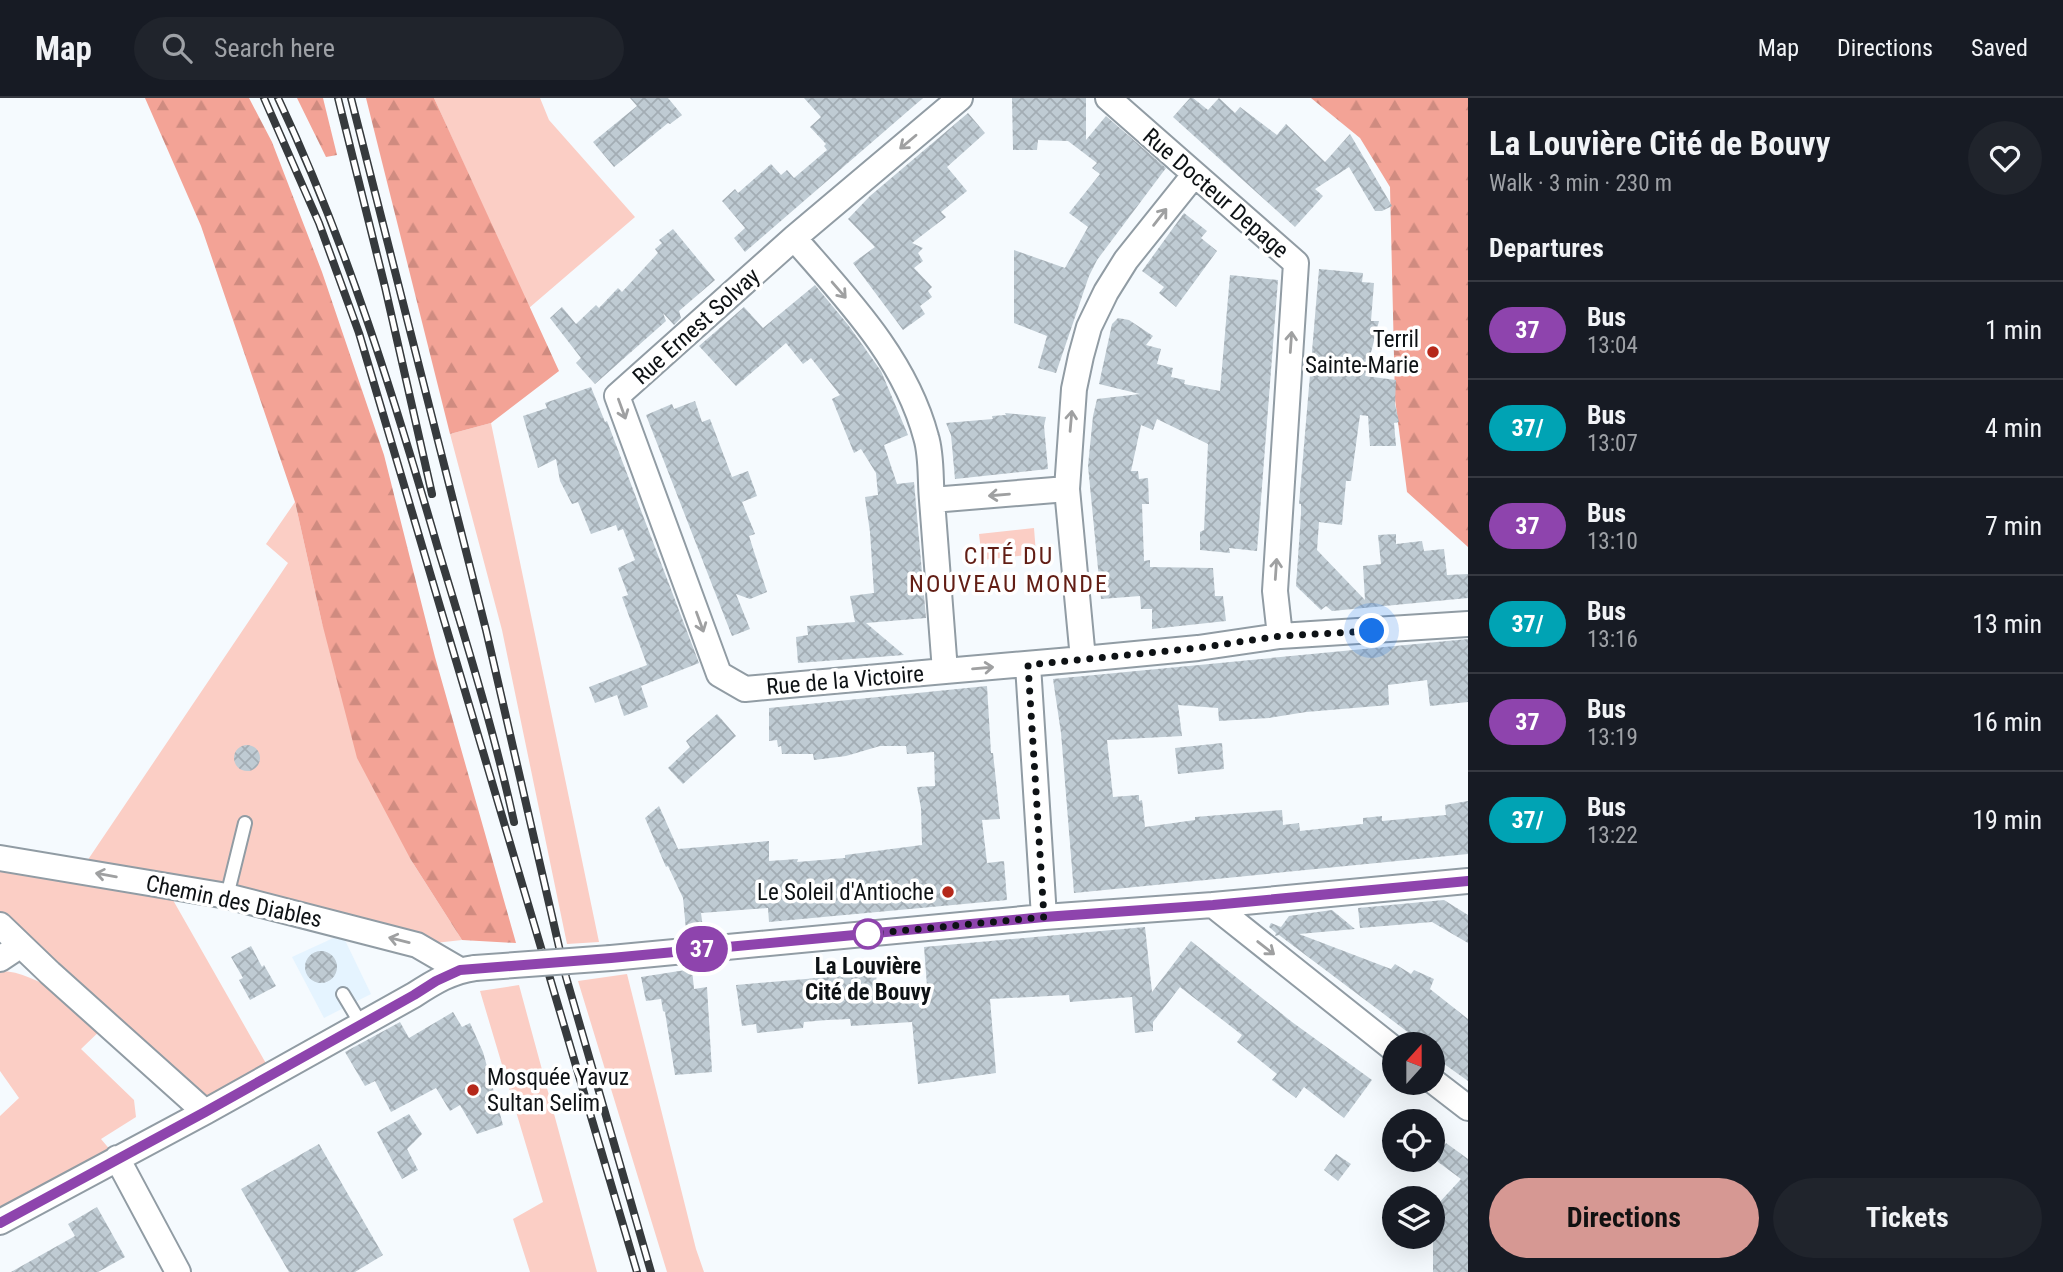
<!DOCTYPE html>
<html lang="en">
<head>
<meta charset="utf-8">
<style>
  :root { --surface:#171b24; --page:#20242c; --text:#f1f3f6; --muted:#9ea1a6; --line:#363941; --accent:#d69893 }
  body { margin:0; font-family:"Roboto Condensed",sans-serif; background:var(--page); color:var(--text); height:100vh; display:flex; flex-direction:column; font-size:26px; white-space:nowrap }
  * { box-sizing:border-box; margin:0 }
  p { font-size:23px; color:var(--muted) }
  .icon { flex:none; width:38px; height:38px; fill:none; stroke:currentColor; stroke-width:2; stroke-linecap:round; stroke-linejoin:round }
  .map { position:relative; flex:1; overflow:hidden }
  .drawer { display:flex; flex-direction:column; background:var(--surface); width:595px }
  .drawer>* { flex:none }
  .badge { padding:0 14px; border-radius:23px; font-size:24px; line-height:46px }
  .needle { width:46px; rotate:21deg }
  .buttons { position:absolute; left:1382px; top:934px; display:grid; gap:14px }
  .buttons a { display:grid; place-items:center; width:63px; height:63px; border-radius:50%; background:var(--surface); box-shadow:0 7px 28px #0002; font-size:35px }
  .you { position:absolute; width:35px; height:35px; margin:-18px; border:5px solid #fff; border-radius:50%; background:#1a73e8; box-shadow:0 0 0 10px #1a73e833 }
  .map>.badge { position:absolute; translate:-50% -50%; box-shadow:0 0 0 4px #fff }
  h2 { padding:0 21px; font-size:26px; line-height:63px }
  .round { display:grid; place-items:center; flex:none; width:74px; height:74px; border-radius:37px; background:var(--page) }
  .overview { display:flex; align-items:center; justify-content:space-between; height:119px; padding:0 21px }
  h1 { font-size:33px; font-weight:700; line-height:52px }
  .button { display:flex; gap:14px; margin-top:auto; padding:14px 21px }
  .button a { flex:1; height:80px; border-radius:42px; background:var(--accent); color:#111; font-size:28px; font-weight:700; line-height:80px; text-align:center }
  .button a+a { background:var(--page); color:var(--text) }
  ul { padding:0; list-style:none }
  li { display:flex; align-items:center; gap:21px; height:98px; padding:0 21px; border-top:2px solid var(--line) }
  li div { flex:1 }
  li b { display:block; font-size:26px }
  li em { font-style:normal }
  li .badge { min-width:77px; font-weight:700; text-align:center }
  header { display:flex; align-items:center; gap:42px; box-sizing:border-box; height:98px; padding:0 35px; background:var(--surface); border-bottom:2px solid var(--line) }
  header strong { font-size:33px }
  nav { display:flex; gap:38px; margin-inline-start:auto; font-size:24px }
  .search { width:490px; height:63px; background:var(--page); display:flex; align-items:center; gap:18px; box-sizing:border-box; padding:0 24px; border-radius:38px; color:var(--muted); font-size:26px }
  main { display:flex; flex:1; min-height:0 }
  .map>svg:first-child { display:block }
  .built { fill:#e5f4ff }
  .green { fill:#fbcec5 }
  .forest { fill:url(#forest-firs) }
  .building { fill:url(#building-cross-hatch) }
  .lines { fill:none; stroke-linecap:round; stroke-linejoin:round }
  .service-casing { stroke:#919ca4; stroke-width:16 }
  .minor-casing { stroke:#919ca4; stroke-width:28 }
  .service { stroke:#fff; stroke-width:12 }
  .minor { stroke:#fff; stroke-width:24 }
  .rail-casing { stroke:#363a3d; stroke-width:8 }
  .rail { stroke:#fff; stroke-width:5; stroke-dasharray:16; stroke-linecap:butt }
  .minor-bridge-casing { stroke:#919ca4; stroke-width:28; stroke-linecap:butt }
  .minor-bridge { stroke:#fff; stroke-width:24 }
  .oneway { stroke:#9fa0a1 }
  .line-casing { stroke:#fff; stroke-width:16 }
  .line { stroke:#8e44ad; stroke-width:10 }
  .walk { stroke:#0e1215; stroke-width:7; stroke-dasharray:0 12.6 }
  .poi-dot { fill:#b5281a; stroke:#fff; stroke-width:2.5 }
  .stop-dot { fill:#fff; stroke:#8e44ad; stroke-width:3.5 }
  .labels { text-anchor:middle; stroke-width:7; stroke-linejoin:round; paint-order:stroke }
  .street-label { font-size:23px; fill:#0e1215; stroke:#fff }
  .poi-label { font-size:23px; fill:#0e1215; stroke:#fff; text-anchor:end }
  .stop-label { font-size:23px; font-weight:bold; fill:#0e1215; stroke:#fff }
  .neighbourhood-label { font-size:24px; letter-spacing:2px; fill:#621e15; stroke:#fff }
</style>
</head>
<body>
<header>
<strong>Map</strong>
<div class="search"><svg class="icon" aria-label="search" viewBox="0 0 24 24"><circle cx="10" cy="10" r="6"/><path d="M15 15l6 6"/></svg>Search here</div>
<nav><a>Map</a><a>Directions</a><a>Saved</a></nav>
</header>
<main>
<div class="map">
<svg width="1468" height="1174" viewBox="0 0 1468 1174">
  <defs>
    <pattern id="forest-firs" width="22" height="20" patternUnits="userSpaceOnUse" patternTransform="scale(1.75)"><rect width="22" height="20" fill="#f3a396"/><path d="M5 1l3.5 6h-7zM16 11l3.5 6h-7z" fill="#cf8b80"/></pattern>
    <pattern id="building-cross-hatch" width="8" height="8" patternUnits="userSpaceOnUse" patternTransform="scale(1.75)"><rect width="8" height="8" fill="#bfcbd3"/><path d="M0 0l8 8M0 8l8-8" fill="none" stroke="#a3adb4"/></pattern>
  </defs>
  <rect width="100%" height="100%" fill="#f5fafe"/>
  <path class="built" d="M 342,836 L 371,896 L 324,920 L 292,859 Z"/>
  <path class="green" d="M 434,0 L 540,0 L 549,22 L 635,119 L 529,210 Z
    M 491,325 L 599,844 L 567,846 L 502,532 L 450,336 Z
    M 295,404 L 322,525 L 411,762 L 462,842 L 417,847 L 165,788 L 272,976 L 205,1014 L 107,926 L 81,951 L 134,1002 L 136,1019 L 101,1041 L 117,1060 L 0,1124 L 0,1018 L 19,1000 L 0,973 L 0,873 C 21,873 39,884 58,893 L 0,827 L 0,760 L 81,772 L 288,465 L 266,446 Z
    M 1034,430 L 1036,456 L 982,462 L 979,436 Z
    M 627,876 L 696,1151 L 704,1174 L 667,1174 L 578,883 Z
    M 519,887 L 597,1174 L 530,1174 L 513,1121 L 543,1104 L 480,893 Z"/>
  <path class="forest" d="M 145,0 L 249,0 L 272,44 L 322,174 L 384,357 L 435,559 L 516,845 L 462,842 L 411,762 L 357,660 L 322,525 L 295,404 L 201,128 Z
    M 297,0 L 323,0 L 337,57 L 326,59 Z
    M 366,0 L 434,0 L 559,273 L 491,325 L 450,336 Z
    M 1311,0 L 1468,0 L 1468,449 L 1407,394 L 1395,301 L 1390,89 L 1360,40 Z"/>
  <path class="building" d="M 630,0 L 668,0 L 682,17 L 670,26 L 668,25 L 614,69 L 593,44 L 637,8 Z
    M 804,0 L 923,0 L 745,154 L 734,140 L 745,130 L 722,103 L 735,91 L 738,95 L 771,66 L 781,77 L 787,72 L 794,80 L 827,52 L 824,48 L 826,46 L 810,29 L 821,19 Z
    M 1012,0 L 1086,0 L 1086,42 L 1106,18 L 1166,70 L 1097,162 L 1089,178 L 1056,275 L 1038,270 L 1047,238 L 1014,225 L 1014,152 L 1065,170 L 1088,129 L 1069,115 L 1100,76 L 1092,70 L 1097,65 L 1068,43 L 1038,42 L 1037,52 L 1013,52 Z
    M 1190,0 L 1193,0 L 1208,12 L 1219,0 L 1235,15 L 1240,9 L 1277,37 L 1286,26 L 1325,64 L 1350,36 L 1392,108 L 1382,113 L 1375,113 L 1349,69 L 1315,91 L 1323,98 L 1295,129 L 1173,19 Z
    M 968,15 L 985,35 L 947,69 L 967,93 L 941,114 L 946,119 L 912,145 L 923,150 L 918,155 L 923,163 L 914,170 L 932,189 L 928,193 L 932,199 L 920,208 L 925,216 L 903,232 L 853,165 L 875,149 L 848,121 L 870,98 Z
    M 1184,115 L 1207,133 L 1201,140 L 1217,153 L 1176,209 L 1159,195 L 1164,189 L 1142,173 Z
    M 673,131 L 715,182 L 679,213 L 681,220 L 674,227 L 663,215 L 666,223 L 595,286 L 576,265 L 581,260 L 550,220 L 562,209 L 576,226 L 596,207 L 599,210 L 618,190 L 622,194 L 658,155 L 655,151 L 662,145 L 659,142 Z
    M 1319,171 L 1363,175 L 1362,184 L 1374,185 L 1371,223 L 1379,223 L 1365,278 L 1396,282 L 1395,306 L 1399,324 L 1394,325 L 1396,348 L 1370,348 L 1368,318 L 1360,317 L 1351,383 L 1346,383 L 1342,427 L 1319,424 L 1317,452 L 1365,502 L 1363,468 L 1381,466 L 1378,437 L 1396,436 L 1396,446 L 1422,443 L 1424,453 L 1444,451 L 1447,477 L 1468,476 L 1468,500 L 1332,513 L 1326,508 L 1321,512 L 1296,488 L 1301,416 L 1301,406 L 1299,406 Z
    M 1230,177 L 1278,182 L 1257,453 L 1229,450 L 1230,455 L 1200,452 L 1200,434 L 1204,432 L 1208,346 L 1157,321 L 1153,332 L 1141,327 L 1131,373 L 1138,373 L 1139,381 L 1148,380 L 1149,406 L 1142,406 L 1144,463 L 1150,462 L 1150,469 L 1213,470 L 1215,498 L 1223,498 L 1226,523 L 1152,531 L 1152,511 L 1141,511 L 1140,498 L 1101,501 L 1088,368 L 1093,318 L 1097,301 L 1140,296 L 1099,286 L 1112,226 L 1118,220 L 1129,222 L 1153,238 L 1146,247 L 1161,251 L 1157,266 L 1173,270 L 1171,279 L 1185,282 L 1184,286 L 1220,293 Z
    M 815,187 L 849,228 L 881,273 L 908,337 L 884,347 L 897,386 L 914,384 L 926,520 L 866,525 L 904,557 L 798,565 L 796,539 L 808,537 L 807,528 L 855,524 L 850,498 L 874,495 L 870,434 L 865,399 L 878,397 L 876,375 L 861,351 L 854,355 L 832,301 L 840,297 L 811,260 L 803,266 L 786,245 L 736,288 L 699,248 L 744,209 L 763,230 Z
    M 591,289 L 605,324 L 607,323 L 699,565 L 641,588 L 648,609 L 624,618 L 617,597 L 595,605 L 589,589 L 647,567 L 622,499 L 628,497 L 618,470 L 635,462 L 623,431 L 618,433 L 616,427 L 591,436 L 578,404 L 572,406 L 560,383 L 556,361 L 538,370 L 523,318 L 547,310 L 545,305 Z
    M 695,303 L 702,324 L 710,321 L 732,379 L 748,373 L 757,398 L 742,404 L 755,436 L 749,438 L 767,494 L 750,501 L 736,496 L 750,531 L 732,538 L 646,317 L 672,306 L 674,311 Z
    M 1005,315 L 1046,319 L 1044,328 L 1048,371 L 955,381 L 951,337 L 946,325 L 993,321 L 992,318 L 1006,317 Z
    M 1468,541 L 1468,604 L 1430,608 L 1427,582 L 1388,587 L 1389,607 L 1306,614 L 1269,620 L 1219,623 L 1218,610 L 1178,607 L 1182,638 L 1107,642 L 1113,699 L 1139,697 L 1139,703 L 1142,702 L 1145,729 L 1195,722 L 1195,719 L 1282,712 L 1283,727 L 1299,725 L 1300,733 L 1363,726 L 1363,720 L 1382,718 L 1382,723 L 1446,717 L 1445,707 L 1468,703 L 1468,756 L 1074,795 L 1061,635 L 1053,581 Z
    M 987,588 L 991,655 L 993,655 L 1000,721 L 982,722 L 987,765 L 1004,763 L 1007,802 L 769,824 L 768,810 L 701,815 L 703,830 L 686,832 L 683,800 L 668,768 L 666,769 L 645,720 L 659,708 L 678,751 L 769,743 L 769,763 L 798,761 L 797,764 L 845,760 L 845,757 L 922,747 L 921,710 L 917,689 L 935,688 L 934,654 L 907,656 L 906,648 L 880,648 L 846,658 L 814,662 L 813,656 L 782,656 L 781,648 L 778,649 L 777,642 L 769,643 L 769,610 Z
    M 717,616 L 736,638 L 683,686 L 668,670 L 690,649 L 686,643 Z
    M 1222,645 L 1224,671 L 1178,676 L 1175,650 Z
    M234 660a13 13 0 1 1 26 0a13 13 0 1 1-26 0Z
    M 1444,802 L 1468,817 L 1468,845 L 1432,824 L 1360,830 L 1358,810 Z
    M 1332,812 L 1355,831 L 1299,836 L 1391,871 L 1395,866 L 1411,876 L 1414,872 L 1434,881 L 1430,891 L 1468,921 L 1468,983 L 1440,963 L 1433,956 L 1433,947 L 1425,947 L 1279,837 L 1275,838 L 1276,835 L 1269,829 L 1271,825 L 1281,829 L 1289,818 Z
    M 1145,829 L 1152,894 L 1191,843 L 1292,924 L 1372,982 L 1344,1020 L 1304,989 L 1296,1000 L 1272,982 L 1277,976 L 1237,944 L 1242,937 L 1180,889 L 1153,924 L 1153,933 L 1135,935 L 1132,899 L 1070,904 L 1069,897 L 990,901 L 996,975 L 918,986 L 912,924 L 851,928 L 850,921 L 827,922 L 804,924 L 803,930 L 757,935 L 756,926 L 742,928 L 736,887 L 876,875 L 878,902 L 928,901 L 924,849 Z
    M 251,848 L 262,869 L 264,867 L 276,888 L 250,902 L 239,882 L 243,880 L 231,859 Z
    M305 869a16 16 0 1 1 32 0a16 16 0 1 1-32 0Z
    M 692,871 L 694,891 L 707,889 L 712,974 L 675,977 L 665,914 L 663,913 L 661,901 L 646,903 L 641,879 Z
    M 453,914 L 462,929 L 470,925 L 483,954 L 503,1027 L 477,1036 L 460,1007 L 450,1013 L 436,990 L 391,1014 L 375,983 L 365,988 L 345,954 L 400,924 L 409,940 Z
    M 409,1016 L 422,1036 L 407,1051 L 418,1072 L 402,1081 L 377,1034 Z
    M 1446,1045 L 1468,1061 L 1468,1174 L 1433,1174 L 1433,1121 L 1441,1111 L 1437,1107 L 1461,1081 L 1434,1061 Z
    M 319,1046 L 383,1157 L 355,1174 L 289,1174 L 241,1091 Z
    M 1336,1056 L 1351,1066 L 1338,1083 L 1324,1072 Z
    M 97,1109 L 125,1159 L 98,1174 L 11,1174 L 75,1138 L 68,1126 Z"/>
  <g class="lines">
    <g class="service-casing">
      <path id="service" d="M 227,798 L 245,725
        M 343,896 L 361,926"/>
    </g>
    <g class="minor-casing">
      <path id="minor" d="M 1108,0 L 1296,165 L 1275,493 L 1280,538
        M 794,140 C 846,200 905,260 926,339 C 932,358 930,382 932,402
        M 1067,391 L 932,402 L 945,573 L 1083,561 L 1067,391 L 1074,291 L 1081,258 L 1089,229 L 1106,194 L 1126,162 L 1194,77
        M 1083,561 L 1198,550 L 1280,538 L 1468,526
        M 1028,567 L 1044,819
        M 945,573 L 745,591 L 719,576 L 617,298 L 794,140 L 960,0
        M 0,760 L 227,798 L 417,847 L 460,872
        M 1213,807 L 1395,952
        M 0,827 L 50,875 L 205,1014
        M 611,860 L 1044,819 L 1213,807 L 1468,783
        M 0,861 L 12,853
        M 1433,983 L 1468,1010
        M 117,1060 L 178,1174
        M 0,1124 L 205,1014 L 414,897 C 434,884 452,873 475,870"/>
    </g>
    <use href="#service" class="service"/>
    <use href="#minor" class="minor"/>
    <g class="rail-casing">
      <path id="rail" d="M 264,0 L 319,125 L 359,235 L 637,1174
        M 278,0 C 347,146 394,299 439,454 C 466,543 494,633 514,724
        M 338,0 L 385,189 L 432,396
        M 351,0 L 486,532 L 566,879 L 651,1174"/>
    </g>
    <use href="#rail" class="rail"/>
    <g class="minor-bridge-casing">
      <path id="minor-bridge" d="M 475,870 L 611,860"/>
    </g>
    <use href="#minor-bridge" class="minor-bridge"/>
  </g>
  <defs><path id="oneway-shaft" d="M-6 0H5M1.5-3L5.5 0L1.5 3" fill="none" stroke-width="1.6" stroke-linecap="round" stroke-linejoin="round" transform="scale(1.75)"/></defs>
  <g class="oneway">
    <use href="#oneway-shaft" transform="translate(908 44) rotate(140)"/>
    <use href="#oneway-shaft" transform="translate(1160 119) rotate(-52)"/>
    <use href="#oneway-shaft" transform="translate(839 192) rotate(49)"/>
    <use href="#oneway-shaft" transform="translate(1291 244) rotate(-86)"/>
    <use href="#oneway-shaft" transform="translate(622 311) rotate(70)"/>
    <use href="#oneway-shaft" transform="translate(1071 323) rotate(-85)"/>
    <use href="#oneway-shaft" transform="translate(999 397) rotate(175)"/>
    <use href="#oneway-shaft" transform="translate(1276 471) rotate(-86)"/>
    <use href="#oneway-shaft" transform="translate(700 524) rotate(70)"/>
    <use href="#oneway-shaft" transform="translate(983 570) rotate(-5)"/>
    <use href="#oneway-shaft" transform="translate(106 777) rotate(-170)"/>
    <use href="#oneway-shaft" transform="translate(399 842) rotate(-166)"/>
    <use href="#oneway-shaft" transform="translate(1266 850) rotate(38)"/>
  </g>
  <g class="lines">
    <g class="line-casing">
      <path id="line" d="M 0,1125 L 205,1014 L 414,897 L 436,883 L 460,872 L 611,860 L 1044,819 L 1213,807 L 1468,783"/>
    </g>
    <use href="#line" class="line"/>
    <path class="walk" d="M 868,836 L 1044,819 L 1028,567 L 1198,550 L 1280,538 L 1372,533"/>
  </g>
  <g class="poi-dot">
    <circle cx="1433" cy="254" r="7"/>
    <circle cx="948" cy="794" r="7"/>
    <circle cx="473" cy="992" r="7"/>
  </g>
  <circle class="stop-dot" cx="868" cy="836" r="14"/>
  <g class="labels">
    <g class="street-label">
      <text transform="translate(1216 95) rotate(41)" y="8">Rue Docteur Depage</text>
      <text transform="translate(696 228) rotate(-42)" y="8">Rue Ernest Solvay</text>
      <text transform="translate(845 582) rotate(-5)" y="8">Rue de la Victoire</text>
      <text transform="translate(234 803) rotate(12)" y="8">Chemin des Diables</text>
    </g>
    <g class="poi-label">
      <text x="1419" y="249">Terril<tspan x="1419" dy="26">Sainte-Marie</tspan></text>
      <text x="934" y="802">Le Soleil d'Antioche</text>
      <text x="487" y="987" text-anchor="start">Mosquée Yavuz<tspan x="487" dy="26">Sultan Selim</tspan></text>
    </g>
    <g class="stop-label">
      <text x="868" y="876">La Louvière<tspan x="868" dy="26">Cité de Bouvy</tspan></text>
    </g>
    <g class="neighbourhood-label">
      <text x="1009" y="466">CITÉ DU<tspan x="1009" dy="28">NOUVEAU MONDE</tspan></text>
    </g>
  </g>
</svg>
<div class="buttons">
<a><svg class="needle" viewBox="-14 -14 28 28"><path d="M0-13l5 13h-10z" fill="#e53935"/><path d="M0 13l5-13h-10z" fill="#9ea1a6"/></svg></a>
<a><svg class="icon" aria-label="locate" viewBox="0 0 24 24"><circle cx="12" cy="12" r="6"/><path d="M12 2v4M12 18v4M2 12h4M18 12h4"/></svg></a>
<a><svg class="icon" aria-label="layers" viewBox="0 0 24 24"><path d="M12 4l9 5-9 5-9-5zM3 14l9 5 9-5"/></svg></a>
</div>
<div class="you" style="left:1372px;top:533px"></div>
<b class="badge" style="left:702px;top:851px;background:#8e44ad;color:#fff">37</b>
</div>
<section class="drawer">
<div class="overview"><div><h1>La Louvière Cité de Bouvy</h1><p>Walk · 3 min · 230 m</p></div><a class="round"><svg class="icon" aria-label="heart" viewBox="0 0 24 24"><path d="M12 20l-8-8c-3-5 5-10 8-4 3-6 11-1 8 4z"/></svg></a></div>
<h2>Departures</h2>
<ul>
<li><span class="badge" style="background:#8e44ad;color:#fff">37</span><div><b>Bus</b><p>13:04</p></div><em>1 min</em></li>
<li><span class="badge" style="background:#00a3b4;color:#fff">37/</span><div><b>Bus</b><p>13:07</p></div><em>4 min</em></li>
<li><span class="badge" style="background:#8e44ad;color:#fff">37</span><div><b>Bus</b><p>13:10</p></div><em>7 min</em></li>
<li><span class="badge" style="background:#00a3b4;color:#fff">37/</span><div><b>Bus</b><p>13:16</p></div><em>13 min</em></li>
<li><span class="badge" style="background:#8e44ad;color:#fff">37</span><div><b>Bus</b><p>13:19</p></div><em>16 min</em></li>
<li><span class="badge" style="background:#00a3b4;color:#fff">37/</span><div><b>Bus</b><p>13:22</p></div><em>19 min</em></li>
</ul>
<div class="button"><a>Directions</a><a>Tickets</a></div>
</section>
</main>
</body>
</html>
